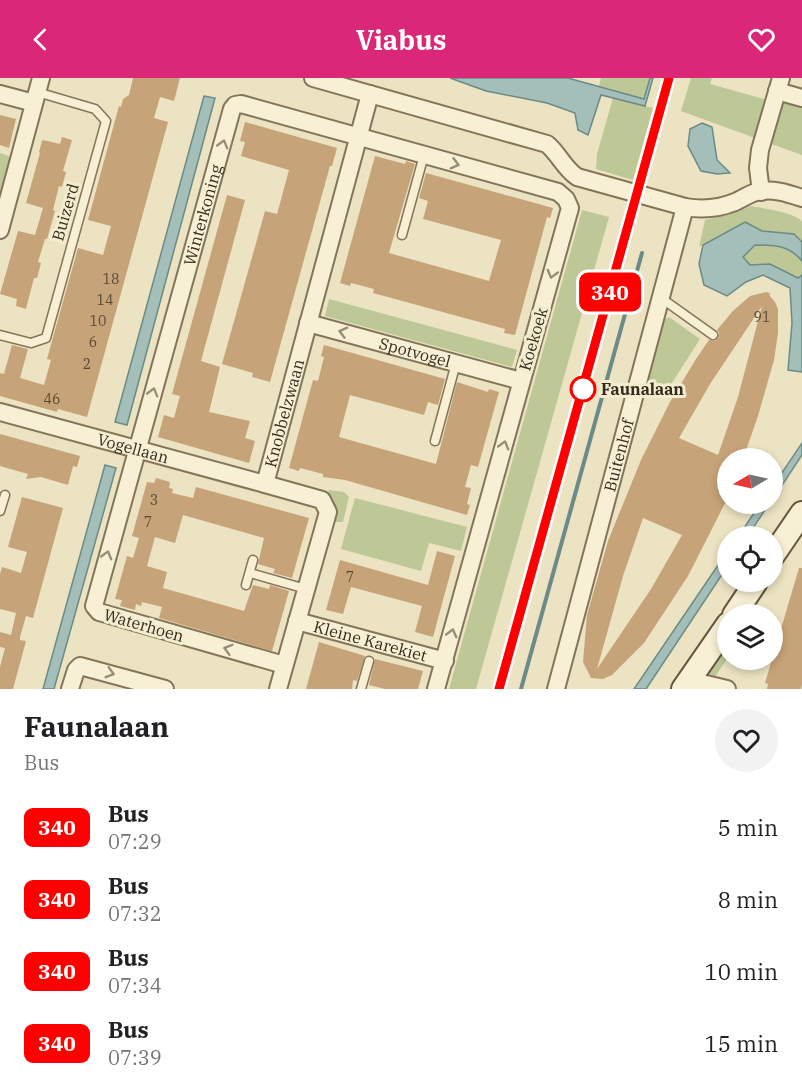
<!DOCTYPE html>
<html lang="en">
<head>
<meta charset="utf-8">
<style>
  :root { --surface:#fff; --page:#f2f2f2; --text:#202124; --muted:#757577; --accent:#db2777 }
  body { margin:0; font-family:"IBM Plex Serif",serif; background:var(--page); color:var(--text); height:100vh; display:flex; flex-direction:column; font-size:22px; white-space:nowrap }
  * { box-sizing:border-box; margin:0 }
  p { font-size:20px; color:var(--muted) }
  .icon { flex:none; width:33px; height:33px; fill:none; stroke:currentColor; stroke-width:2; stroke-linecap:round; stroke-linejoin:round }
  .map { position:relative; height:611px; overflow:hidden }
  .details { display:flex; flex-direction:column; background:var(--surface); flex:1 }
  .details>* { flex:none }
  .badge { padding:0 12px; border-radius:9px; font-size:21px; line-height:39px }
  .needle { width:39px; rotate:261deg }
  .tools { position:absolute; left:717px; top:370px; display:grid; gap:12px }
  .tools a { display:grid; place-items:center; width:66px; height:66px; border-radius:50%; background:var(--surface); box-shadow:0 3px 9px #0003; font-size:30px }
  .map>.badge { position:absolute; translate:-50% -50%; box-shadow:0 0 0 3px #fff }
  .round { display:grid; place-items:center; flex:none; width:63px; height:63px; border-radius:32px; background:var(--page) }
  .overview { display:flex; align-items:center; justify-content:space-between; height:102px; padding:0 24px }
  h1 { font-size:28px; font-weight:800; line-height:45px }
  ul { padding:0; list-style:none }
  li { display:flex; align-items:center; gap:18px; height:72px; padding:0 24px }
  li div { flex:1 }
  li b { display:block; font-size:22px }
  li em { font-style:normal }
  li .badge { min-width:66px; font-weight:700; text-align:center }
  header { display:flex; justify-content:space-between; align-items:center; height:78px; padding:0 24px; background:var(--accent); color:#fff; font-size:27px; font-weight:800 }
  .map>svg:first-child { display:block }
  .green { fill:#bdc896 }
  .water { fill:#a4beb9; stroke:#6b8b87; stroke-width:1.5 }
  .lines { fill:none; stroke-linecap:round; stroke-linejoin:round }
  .stream { stroke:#6b8b87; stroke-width:4 }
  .building { fill:#c7a379; fill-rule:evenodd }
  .lane-casing { stroke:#84755a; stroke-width:11 }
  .street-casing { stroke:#84755a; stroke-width:20 }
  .secondary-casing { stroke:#65563d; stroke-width:26 }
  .lane { stroke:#f7f0d4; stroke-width:8 }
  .street { stroke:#f7f0d4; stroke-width:16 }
  .secondary { stroke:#f7f0d4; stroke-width:22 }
  .oneway { stroke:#968e78 }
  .line-casing { stroke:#fff; stroke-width:14 }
  .line { stroke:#f00; stroke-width:9 }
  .stop-dot { fill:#fff; stroke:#f00; stroke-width:3 }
  .labels { text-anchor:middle; stroke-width:6; stroke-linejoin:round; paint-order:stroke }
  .number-label { font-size:14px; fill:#594934 }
  .street-label { font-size:16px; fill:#342b1d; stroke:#f3edd0 }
  .stop-label { font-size:16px; font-weight:bold; fill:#342b1d; stroke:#f3edd0; text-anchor:start }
</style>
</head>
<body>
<header><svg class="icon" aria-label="back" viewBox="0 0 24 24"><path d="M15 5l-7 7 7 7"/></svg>Viabus<svg class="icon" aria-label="heart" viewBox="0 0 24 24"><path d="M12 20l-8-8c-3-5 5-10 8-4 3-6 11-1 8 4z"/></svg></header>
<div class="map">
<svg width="802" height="611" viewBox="0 0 802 611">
  <rect width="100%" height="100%" fill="#ebe3c1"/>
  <path class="green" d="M 601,0 L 650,0 L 644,21 L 599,8 Z
    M 691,0 L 712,0 L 710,6 L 778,25 L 780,20 L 802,27 L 802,77 L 681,33 Z
    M 613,20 L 653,30 L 633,102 L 596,91 L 597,76 Z
    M 0,75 L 11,79 L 0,120 Z
    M 751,128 C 761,130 798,135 802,144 C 802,149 802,159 802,164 L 794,156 L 762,153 L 745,144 L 699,169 L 705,142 L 731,136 Z
    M 582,132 L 609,139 L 476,611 L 449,611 Z
    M 755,167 C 774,167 789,167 802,183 L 802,197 L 798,200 L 770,186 L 750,187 L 743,179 Z
    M 329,221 L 517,272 L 512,289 L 325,238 Z
    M 669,239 L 700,261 L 663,319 L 644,308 L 662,243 Z
    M 329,412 L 344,414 L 349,419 L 343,444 L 333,444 L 334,428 L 326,420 Z
    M 355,420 L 467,449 L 461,473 L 429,465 L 421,493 L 341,471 Z
    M 717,575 L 727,581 L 707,611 L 694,611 Z"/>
  <path class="water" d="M 450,0 L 568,0 L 644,21 L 650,0 L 653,0 L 645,28 L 601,17 L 588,57 L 578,52 L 575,35 L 547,25 L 486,13 Z
    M 204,18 L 215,20 L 127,347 L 115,344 Z
    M 702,45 L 712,49 L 717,82 L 730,95 L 717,96 L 701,93 L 688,68 L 690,51 Z
    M 745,144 L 762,153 L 794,156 L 802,164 L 802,183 C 789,167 774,167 755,167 L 743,179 L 750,187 L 770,186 L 798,200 L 802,197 L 802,294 L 788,292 L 792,245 L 790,210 L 763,197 L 746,204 L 727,218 L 704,207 L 699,186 L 703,167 Z
    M 802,365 L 802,377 L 773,421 L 773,408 Z
    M 105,387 L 116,390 L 54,611 L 43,611 Z
    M 760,426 L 769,426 L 747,459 L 738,459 Z
    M 727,474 L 727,489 L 646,611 L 634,611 Z"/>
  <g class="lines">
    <path class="stream" d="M 521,611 L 642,175"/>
  </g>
  <path class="building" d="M 133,0 L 180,0 L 174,23 L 160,19 L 154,40 L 168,44 L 87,339 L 58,331 L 57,334 L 0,318 L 0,295 L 4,296 L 12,267 L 28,271 L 20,300 L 44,307 L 51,282 L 47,281 L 78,170 L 103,177 L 111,148 L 88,142 L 119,28 L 121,29 L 123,21 L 129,17 Z
    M 0,37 L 16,41 L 9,70 L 0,67 Z
    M 245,44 L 337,70 L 332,88 L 330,88 L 270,304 L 252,299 L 253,295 L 222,286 L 265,133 L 277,136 L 289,92 L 241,78 L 245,64 L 240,63 Z
    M 62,59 L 72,62 L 63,93 L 66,94 L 62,109 L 59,108 L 53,132 L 55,133 L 47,161 L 45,161 L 38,184 L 41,185 L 37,200 L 34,200 L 26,231 L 16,228 L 17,221 L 0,216 L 18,153 L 35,157 L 43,130 L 26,125 L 40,75 L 39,74 L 42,63 L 43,62 L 60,66 Z
    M 375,78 L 405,86 L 406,83 L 415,86 L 389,175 L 489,203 L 501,162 L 423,141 L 428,123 L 419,120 L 426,95 L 553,130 L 550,140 L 547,139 L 515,257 L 504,255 L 505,251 L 373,215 L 374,211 L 351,205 L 350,208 L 340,205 Z
    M 227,117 L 245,122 L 201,283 L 220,289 L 209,334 L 250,343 L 245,360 L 255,363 L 249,385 L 158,359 L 164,337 L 174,340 L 180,318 L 172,316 Z
    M 766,214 L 771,216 L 769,217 L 775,224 L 778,231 L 778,255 L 774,282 L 758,338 L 743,381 L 728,381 L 728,419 L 719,437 L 688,498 L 644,565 L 612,597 L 603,601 L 591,600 L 583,584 L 587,537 L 608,463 L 641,382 L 670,324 L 696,281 L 709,262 L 715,263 L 718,260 L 719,255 L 717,252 L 733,233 L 750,218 ZM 762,228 L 738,319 L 718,377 L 679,360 L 710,306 ZM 643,440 L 682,457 L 651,511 L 597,591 L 623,498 Z
    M 324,267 L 445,301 L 438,327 L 428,324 L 424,337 L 350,317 L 339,359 L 436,386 L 457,304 L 488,314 L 489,311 L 499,314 L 478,389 L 471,387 L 465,409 L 471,410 L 467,426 L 470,427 L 467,437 L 345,402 L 323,399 L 323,396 L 300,390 L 299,393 L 289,390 L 313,302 L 318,303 L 324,279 L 321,278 Z
    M 0,356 L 80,378 L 77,389 L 73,388 L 68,407 L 41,399 L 26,401 L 28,396 L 0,388 Z
    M 156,400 L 170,404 L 169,410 L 173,411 L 172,415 L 193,420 L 196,409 L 309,440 L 292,500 L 273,495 L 275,491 L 258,486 L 264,460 L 183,437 L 175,465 L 155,459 L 147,488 L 167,494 L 163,510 L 244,533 L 253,507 L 269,511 L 270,507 L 289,513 L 272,573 L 159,540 L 162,529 L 142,524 L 141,528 L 136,526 L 135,532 L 120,528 L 122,522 L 115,521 L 127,478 L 133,480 L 139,460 L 132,458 L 147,404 L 154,405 Z
    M 22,419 L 63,430 L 33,540 L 26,538 L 20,559 L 20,562 L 26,563 L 13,611 L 0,611 L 0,589 L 5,570 L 0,569 L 0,554 L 11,557 L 16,535 L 0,531 L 0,496 L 2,489 L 21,495 L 27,474 L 8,469 Z
    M 437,473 L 455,478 L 433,559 L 415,554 L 422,528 L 351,509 L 343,536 L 326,532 L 340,482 L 428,507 Z
    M 799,490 L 802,490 L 802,606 L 801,611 L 767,611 L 768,606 L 765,605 Z
    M 319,564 L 365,578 L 357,603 L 353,602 L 352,611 L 306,611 Z
    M 375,581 L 423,593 L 418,611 L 385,611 L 369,607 Z"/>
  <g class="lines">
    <g class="lane-casing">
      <path id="lane" d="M 402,157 L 424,77
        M 661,220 L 713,257
        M 0,257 L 31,265 L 46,260 L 106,43 L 95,31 L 37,14
        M 435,363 L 456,285
        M 0,433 L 5,417
        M 250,495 L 306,511
        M 246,507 L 253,482
        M 361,611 L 369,583
        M 499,611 L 669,0"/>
    </g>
    <g class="street-casing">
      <g id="street">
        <path d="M 313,0 L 547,66 C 559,76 564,90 577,99 L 685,129 C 703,132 718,131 735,124 C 742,121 749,116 756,114 C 772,110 787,115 802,120"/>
        <path d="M 777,13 L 802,20"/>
        <path d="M 0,16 L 34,25"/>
        <path d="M 761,114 L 758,90 L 760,72 L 781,0"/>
        <path d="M 0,152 L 41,0"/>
        <path id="s1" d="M 308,245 L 521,303"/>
        <path id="s2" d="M 0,334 L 265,406"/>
        <path id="s3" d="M 297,543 L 445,583"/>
        <path id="s4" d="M 284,587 L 99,534 L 94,528 L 232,31 L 235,27 L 241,26 L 558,114 L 566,121 L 570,130 L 436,611"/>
        <path d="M 689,602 L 727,611"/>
        <path d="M 70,611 L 76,592 L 80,588 L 165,611"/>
        <path id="s5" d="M 278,611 L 328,434 L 322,422 L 265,406 L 370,16"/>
        <path id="s6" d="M 556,611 L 685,129"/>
      </g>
    </g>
    <g class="secondary-casing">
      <path id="secondary" d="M 772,479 L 802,435
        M 734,537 L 756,504
        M 683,611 L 728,546"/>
    </g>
    <use href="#lane" class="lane"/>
    <use href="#street" class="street"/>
    <use href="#secondary" class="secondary"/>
  </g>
  <defs><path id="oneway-chevron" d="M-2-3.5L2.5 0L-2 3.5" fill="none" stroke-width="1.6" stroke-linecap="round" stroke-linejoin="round" transform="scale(1.5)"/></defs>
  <g class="oneway">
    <use href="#oneway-chevron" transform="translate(223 66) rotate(-74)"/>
    <use href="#oneway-chevron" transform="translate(455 86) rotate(15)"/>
    <use href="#oneway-chevron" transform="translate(552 196) rotate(105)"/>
    <use href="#oneway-chevron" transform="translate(343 254) rotate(-165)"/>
    <use href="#oneway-chevron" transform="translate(153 314) rotate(-74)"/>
    <use href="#oneway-chevron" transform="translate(504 367) rotate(-74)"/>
    <use href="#oneway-chevron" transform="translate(107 477) rotate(-74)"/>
    <use href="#oneway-chevron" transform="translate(452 555) rotate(-75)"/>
    <use href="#oneway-chevron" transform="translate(228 571) rotate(-164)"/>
    <use href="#oneway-chevron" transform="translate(110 595) rotate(16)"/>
  </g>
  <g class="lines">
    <g class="line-casing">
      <path id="line" d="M 499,611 L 669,0"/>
    </g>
    <use href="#line" class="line"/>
  </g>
  <circle class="stop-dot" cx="583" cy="311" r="12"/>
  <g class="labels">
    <g class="number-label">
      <text x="111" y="206">18</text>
      <text x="105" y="227">14</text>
      <text x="762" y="244">91</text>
      <text x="98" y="248">10</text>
      <text x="93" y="269">6</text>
      <text x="87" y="291">2</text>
      <text x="52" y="326">46</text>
      <text x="154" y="427">3</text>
      <text x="148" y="449">7</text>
      <text x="350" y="504">7</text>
    </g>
    <g class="street-label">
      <text transform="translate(65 134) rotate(-74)" y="6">Buizerd</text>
      <text dy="6" stroke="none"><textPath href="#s4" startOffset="606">Winterkoning</textPath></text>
      <text transform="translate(533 261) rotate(-74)" y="6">Koekoek</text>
      <text dy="6" stroke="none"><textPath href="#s1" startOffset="111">Spotvogel</textPath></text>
      <text dy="6" stroke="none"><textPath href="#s5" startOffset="330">Knobbelzwaan</textPath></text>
      <text dy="6" stroke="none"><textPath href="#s2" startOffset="138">Vogellaan</textPath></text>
      <text dy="6" stroke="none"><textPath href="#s6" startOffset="242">Buitenhof</textPath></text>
      <text transform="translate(144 547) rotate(16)" y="6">Waterhoen</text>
      <text dy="6" stroke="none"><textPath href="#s3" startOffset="76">Kleine Karekiet</textPath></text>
    </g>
    <g class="stop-label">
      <text x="601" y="317">Faunalaan</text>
    </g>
  </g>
</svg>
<div class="tools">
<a><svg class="needle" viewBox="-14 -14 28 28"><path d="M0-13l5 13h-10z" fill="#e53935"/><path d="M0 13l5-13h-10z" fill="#757577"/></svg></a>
<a><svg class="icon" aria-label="locate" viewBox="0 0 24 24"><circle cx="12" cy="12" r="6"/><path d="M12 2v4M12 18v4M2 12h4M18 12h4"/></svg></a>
<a><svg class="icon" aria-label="layers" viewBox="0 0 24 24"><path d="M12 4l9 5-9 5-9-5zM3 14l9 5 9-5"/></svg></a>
</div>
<b class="badge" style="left:610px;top:214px;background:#f00;color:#fff">340</b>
</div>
<section class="details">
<div class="overview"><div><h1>Faunalaan</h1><p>Bus</p></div><a class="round"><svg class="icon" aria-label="heart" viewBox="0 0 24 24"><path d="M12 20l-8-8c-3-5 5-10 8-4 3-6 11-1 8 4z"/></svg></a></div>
<ul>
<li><span class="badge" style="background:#f00;color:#fff">340</span><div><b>Bus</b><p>07:29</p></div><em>5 min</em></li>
<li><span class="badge" style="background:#f00;color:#fff">340</span><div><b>Bus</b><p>07:32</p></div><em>8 min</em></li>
<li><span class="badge" style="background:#f00;color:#fff">340</span><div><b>Bus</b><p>07:34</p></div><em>10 min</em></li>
<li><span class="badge" style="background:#f00;color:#fff">340</span><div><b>Bus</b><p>07:39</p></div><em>15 min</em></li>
</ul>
</section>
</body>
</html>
